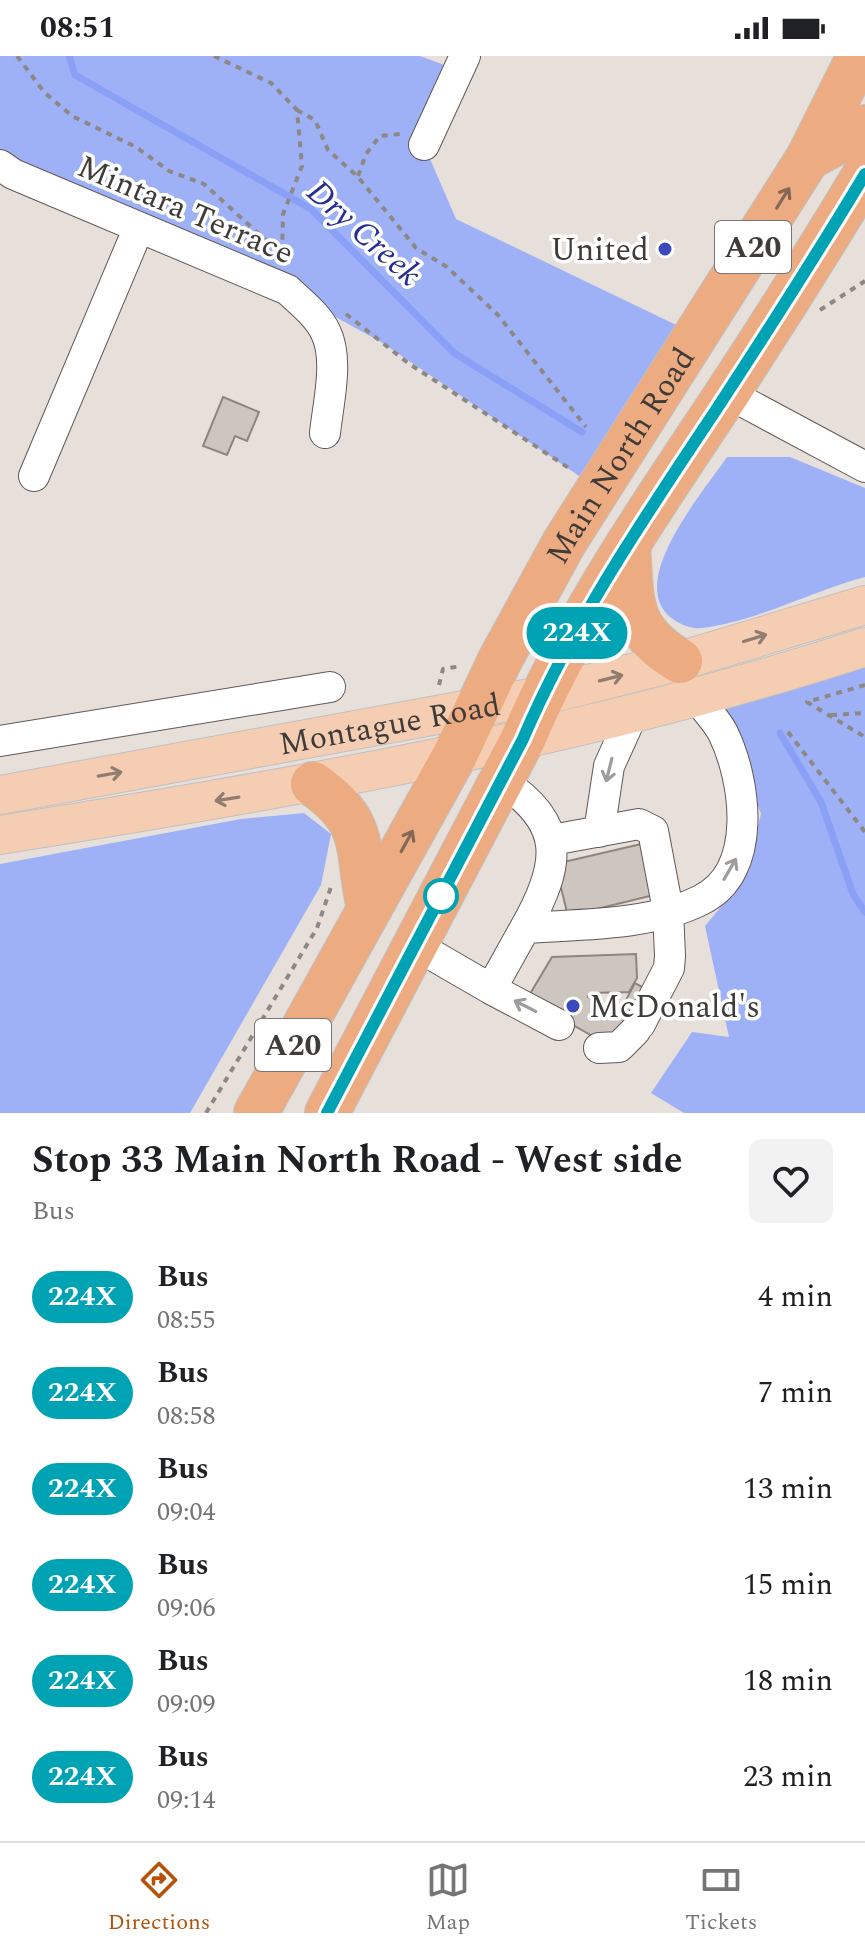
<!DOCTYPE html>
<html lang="en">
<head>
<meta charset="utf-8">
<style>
  :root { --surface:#fff; --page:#f2f2f2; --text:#202124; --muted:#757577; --line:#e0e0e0; --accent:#b45309 }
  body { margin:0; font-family:Spectral,serif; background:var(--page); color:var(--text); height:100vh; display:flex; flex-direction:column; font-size:30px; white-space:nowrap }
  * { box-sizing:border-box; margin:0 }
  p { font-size:26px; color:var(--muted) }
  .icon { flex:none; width:44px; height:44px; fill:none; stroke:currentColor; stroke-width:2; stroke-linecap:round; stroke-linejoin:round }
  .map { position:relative; height:1057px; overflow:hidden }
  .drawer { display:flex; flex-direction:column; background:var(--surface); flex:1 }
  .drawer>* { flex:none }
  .badge { padding:0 16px; border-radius:26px; font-size:28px; line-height:52px }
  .map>.badge { position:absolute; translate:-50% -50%; box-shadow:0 0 0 4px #fff }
  .round { display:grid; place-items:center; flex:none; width:84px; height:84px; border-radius:12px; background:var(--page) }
  .headline { display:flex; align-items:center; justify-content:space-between; height:136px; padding:0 32px }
  h1 { font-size:38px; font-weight:700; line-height:60px }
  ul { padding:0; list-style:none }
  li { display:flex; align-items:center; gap:24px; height:96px; padding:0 32px }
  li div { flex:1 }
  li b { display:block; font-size:30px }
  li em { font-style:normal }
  li .badge { min-width:88px; font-weight:700; text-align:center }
  .status { display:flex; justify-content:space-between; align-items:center; height:56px; padding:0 40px; background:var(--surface); direction:ltr }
  .status svg { height:22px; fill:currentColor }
  .dock { display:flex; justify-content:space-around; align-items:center; height:112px; border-top:2px solid var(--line); background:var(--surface); font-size:22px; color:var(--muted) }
  .dock a { display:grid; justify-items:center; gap:4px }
  .dock .current { color:var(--accent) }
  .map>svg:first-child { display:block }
  .green { fill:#9eb1f7 }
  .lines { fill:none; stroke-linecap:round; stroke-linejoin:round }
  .stream { stroke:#89a0f6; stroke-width:7 }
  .building { fill:#cdc5c0; stroke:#8c8580; stroke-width:2 }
  .minor-casing { stroke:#605955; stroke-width:32 }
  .major-casing { stroke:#c1c0c0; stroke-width:40 }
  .highway-casing { stroke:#c1c0c0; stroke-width:46 }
  .path { stroke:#8d8884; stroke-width:4; stroke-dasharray:6 6; stroke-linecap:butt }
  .minor { stroke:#fff; stroke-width:30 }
  .major { stroke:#f4cdb3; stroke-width:38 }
  .highway { stroke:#edab81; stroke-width:44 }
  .oneway { stroke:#846856 }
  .oneway2 { stroke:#907d70 }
  .oneway3 { stroke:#9e9d9c }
  .line-casing { stroke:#fff; stroke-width:18 }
  .line { stroke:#00a3b4; stroke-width:12 }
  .poi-dot { fill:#3a49bc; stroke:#fff; stroke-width:3 }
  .stop-dot { fill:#fff; stroke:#00a3b4; stroke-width:4 }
  .labels { text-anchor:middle; stroke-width:7; stroke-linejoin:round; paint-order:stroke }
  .shield { fill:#fff; stroke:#787674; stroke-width:2 }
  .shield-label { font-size:30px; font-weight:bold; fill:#3e3b39 }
  .street-label { font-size:32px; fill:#3e3b39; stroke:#fff }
  .poi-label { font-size:32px; fill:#3e3b39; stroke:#fff; text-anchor:end }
  .water-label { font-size:34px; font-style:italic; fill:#262e90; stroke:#fff }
</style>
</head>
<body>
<div class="status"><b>08:51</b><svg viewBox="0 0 49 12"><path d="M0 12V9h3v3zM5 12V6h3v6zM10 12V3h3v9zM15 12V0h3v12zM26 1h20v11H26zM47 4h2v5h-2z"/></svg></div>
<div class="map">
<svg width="865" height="1057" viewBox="0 0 865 1057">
  <rect width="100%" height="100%" fill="#e7dfda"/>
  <path class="green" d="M 0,0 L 420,0 L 458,14 L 424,89 L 456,163 L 697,279 L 597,432 L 381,286 L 279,230 L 0,109 Z
    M 727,401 L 790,401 L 865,432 L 865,521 C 812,535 755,566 702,572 C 690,573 678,568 669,560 C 628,523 704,435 727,401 Z
    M 865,591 L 865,1057 L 684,1057 L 651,1037 L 692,976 L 729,981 L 705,870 L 744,823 L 761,758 L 717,637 Z
    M 304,757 L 331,778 L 321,829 L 190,1057 L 0,1057 L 0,808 L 241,763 Z"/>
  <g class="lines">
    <path class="stream" d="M 69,0 L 75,19 L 311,153 L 454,297 L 582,376
      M 780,677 L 821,746 L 853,838 L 865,856"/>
  </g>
  <path class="building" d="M 223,341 L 259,356 L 247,385 L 235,380 L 227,399 L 203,390 Z
    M 650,786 L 662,837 L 568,860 L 555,808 Z
    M 636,898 L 637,922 L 629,936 L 590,937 L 588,941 L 619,957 L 635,927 L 648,934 L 610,990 L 527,943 L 552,901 Z"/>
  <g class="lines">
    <g class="minor-casing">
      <path id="minor" d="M 424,89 L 465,0
        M 0,109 L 13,118 L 288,234 C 301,247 318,259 326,277 C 339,304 328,348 325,377
        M 727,337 L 865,411
        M 34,420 L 139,171
        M 0,685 L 330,631
        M 501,725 C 567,767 561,809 525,872
        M 599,776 L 609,710 L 633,657
        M 552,784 L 639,768 L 653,775 L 668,854 L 670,900 L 669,912 L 640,968
        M 415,889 L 491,933 L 525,872 C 582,868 649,870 701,844 C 759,816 746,724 723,677 C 717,665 705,653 697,642
        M 491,933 L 559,969
        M 599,992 L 619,991 L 635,975"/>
    </g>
    <g class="major-casing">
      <g id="major">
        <path id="s1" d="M 0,739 L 541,640 L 680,605 L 865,549"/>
        <path d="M 0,779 C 292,732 583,683 865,591"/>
      </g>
    </g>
    <g class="highway-casing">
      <g id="highway">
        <path d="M 808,102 L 865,71"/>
        <path d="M 628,488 C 632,545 626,573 680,605"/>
        <path d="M 313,728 C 370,768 355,791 369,853"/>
        <path id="s2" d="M 256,1057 L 455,699 L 500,604 L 564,487 L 808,102 L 859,0"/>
        <path d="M 327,1057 L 523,683 C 575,561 653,449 726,339 C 774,266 820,193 865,118"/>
      </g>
    </g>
    <path class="path" d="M 17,0 L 44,36 L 72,60 L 136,91 L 169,115 L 204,128 L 282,199
      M 214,0 L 271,27 L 297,54 L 302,110 L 283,158 L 282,199
      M 297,54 L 315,64 L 328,94 L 358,121 L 416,192 L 447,211 L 498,259 L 586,371
      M 358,120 L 366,98 L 380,80 L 400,78
      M 820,254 L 865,225
      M 346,258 L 408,307 L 572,414
      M 439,629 L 443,613 L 462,610
      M 865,629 L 807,646 L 865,681
      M 831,659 L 865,657
      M 788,676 L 865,776
      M 206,1057 L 317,872 L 331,831"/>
    <use href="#minor" class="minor"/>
    <use href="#major" class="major"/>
    <use href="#highway" class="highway"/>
  </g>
  <defs><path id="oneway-shaft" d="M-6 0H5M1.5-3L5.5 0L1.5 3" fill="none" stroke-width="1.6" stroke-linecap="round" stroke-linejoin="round" transform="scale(2)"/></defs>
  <g class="oneway">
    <use href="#oneway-shaft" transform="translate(783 142) rotate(-58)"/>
    <use href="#oneway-shaft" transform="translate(407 785) rotate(-61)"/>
  </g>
  <g class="oneway2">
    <use href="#oneway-shaft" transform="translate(755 582) rotate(-17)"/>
    <use href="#oneway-shaft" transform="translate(611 622) rotate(-14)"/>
    <use href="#oneway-shaft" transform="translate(110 718) rotate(-10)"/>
    <use href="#oneway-shaft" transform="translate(227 743) rotate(171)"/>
  </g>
  <g class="oneway3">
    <use href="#oneway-shaft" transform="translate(609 714) rotate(104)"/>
    <use href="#oneway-shaft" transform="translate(730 813) rotate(-60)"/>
    <use href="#oneway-shaft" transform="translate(525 950) rotate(-153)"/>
  </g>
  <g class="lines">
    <g class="line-casing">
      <path id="line" d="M 327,1057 L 523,683 C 573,566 646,459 716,354 C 767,276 817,198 865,118"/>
    </g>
    <use href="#line" class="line"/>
  </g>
  <g class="poi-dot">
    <circle cx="665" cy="193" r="8"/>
    <circle cx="573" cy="950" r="8"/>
  </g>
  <circle class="stop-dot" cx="441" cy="840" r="16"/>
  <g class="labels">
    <g class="shield">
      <rect x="715" y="165" width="76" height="52" rx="6"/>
      <rect x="255" y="963" width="76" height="52" rx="6"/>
    </g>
    <g class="shield-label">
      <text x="753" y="201">A20</text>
      <text x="293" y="999">A20</text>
    </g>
    <g class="street-label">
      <text transform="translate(186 153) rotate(23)" y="11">Mintara Terrace</text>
      <text dy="11" stroke="none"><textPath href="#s2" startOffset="752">Main North Road</textPath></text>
      <text dy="11" stroke="none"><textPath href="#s1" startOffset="396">Montague Road</textPath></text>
    </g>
    <g class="poi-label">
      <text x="649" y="204">United</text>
      <text x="589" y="961" text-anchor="start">McDonald's</text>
    </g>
    <g class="water-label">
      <text transform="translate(365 176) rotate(42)" y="12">Dry Creek</text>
    </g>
  </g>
</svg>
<b class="badge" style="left:577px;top:577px;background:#00a3b4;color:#fff">224X</b>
</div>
<section class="drawer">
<div class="headline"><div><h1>Stop 33 Main North Road - West side</h1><p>Bus</p></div><a class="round"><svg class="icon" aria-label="heart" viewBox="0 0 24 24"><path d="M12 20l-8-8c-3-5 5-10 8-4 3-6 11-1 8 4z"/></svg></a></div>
<ul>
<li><span class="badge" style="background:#00a3b4;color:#fff">224X</span><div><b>Bus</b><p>08:55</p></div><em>4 min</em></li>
<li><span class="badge" style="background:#00a3b4;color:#fff">224X</span><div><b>Bus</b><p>08:58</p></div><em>7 min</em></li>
<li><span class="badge" style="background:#00a3b4;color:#fff">224X</span><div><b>Bus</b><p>09:04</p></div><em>13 min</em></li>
<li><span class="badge" style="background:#00a3b4;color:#fff">224X</span><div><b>Bus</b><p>09:06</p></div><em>15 min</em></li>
<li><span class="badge" style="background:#00a3b4;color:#fff">224X</span><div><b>Bus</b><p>09:09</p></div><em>18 min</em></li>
<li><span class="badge" style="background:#00a3b4;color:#fff">224X</span><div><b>Bus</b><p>09:14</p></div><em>23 min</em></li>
</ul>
</section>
<nav class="dock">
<a class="current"><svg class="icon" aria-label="directions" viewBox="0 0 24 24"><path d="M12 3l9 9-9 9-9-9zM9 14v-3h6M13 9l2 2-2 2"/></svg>Directions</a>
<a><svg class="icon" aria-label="map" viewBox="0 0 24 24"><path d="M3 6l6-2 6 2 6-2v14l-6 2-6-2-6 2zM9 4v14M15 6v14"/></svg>Map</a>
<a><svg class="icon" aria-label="tickets" viewBox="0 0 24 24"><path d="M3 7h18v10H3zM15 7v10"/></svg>Tickets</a>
</nav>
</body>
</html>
